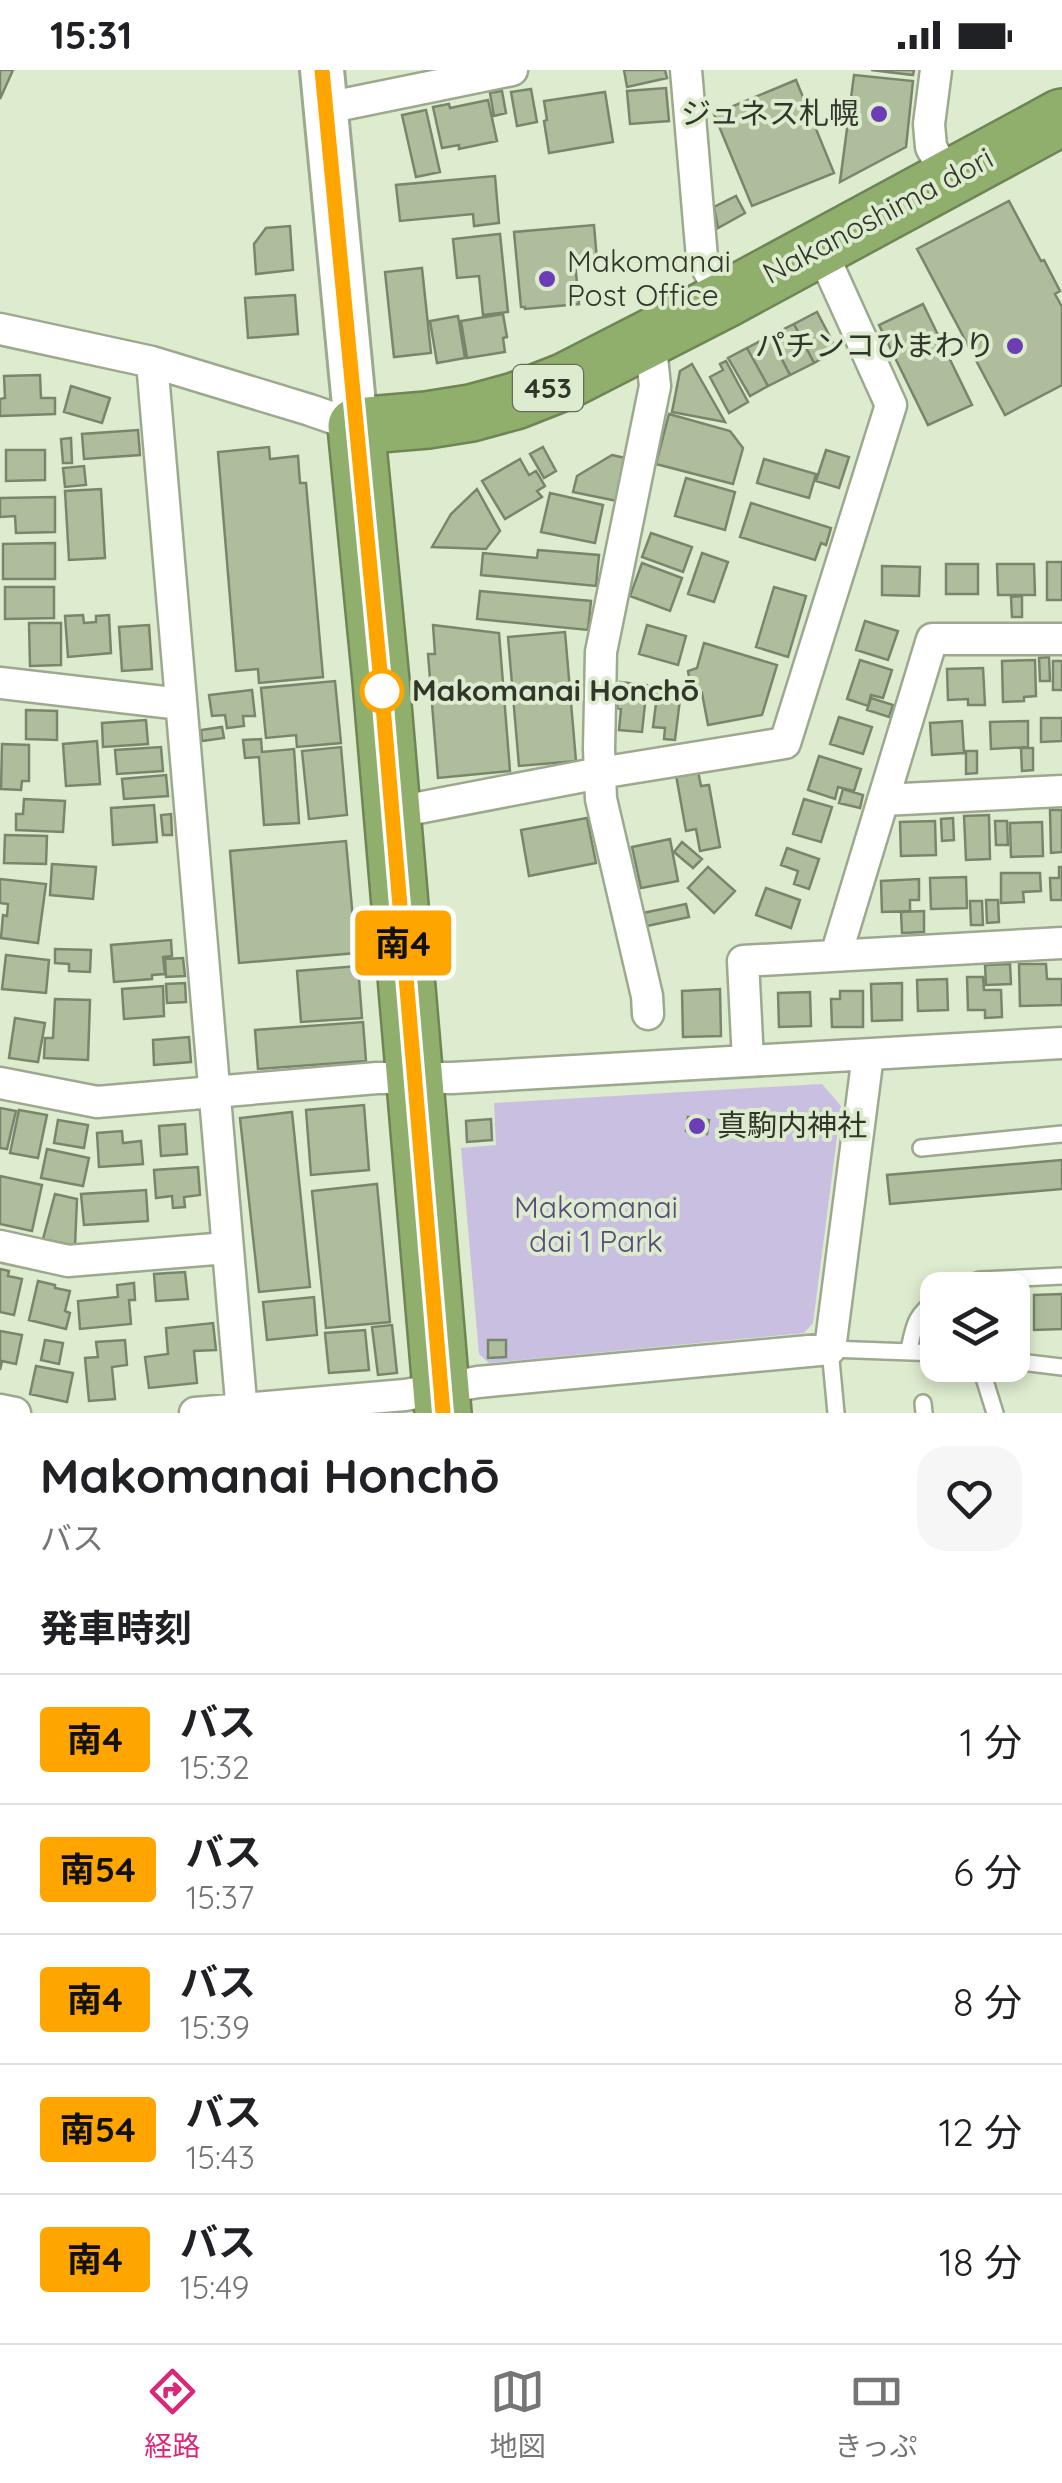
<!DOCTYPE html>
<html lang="ja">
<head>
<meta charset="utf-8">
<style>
  :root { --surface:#fff; --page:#f6f6f6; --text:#202124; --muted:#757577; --line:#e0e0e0; --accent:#db2777 }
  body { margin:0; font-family:Quicksand,"Noto Sans JP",sans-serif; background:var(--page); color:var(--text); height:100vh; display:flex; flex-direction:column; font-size:38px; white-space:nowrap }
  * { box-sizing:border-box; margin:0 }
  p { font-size:32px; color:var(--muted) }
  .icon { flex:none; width:55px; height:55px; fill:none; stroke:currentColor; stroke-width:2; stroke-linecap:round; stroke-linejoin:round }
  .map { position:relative; height:1343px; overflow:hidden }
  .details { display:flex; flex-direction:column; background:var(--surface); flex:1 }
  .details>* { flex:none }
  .badge { padding:0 20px; border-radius:8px; font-size:35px; line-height:65px }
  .tools { position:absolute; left:920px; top:1202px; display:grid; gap:20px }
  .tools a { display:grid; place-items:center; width:110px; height:110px; border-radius:20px; background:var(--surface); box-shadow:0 5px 15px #0003; font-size:50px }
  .map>.badge { position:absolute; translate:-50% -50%; box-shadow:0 0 0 5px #fff }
  h2 { padding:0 40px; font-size:38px; line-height:90px }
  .round { display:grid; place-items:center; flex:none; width:105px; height:105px; border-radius:30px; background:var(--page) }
  .head { display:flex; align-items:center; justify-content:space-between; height:170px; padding:0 40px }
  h1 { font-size:48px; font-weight:700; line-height:75px }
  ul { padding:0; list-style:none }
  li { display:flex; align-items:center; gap:30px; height:130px; padding:0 40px; border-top:2px solid var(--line) }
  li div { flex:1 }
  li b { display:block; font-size:38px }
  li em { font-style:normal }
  li .badge { min-width:110px; font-weight:700; text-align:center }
  .status { display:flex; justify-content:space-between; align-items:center; height:70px; padding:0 50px; background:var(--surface); direction:ltr }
  .status svg { height:28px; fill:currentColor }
  .tabs { display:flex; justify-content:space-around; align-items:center; height:140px; border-top:2px solid var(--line); background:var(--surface); font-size:28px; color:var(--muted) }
  .tabs a { display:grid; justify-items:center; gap:5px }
  .tabs .selected { color:var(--accent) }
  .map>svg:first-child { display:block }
  .green { fill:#c8bfe1 }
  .building { fill:#aebe9c; stroke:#79866b; stroke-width:2.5 }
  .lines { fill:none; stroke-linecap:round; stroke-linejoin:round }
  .lane-casing { stroke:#9ca98e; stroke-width:20 }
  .street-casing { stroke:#9ca98e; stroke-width:35 }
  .secondary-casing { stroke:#9ca98e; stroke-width:48 }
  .highway-casing { stroke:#6f8555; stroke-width:60 }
  .lane { stroke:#fff; stroke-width:15 }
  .street { stroke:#fff; stroke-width:30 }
  .secondary { stroke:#fff; stroke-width:42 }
  .highway { stroke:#90af6c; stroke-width:55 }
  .line-casing { stroke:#fff; stroke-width:22 }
  .line { stroke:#ffa500; stroke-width:15 }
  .poi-dot { fill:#6c3db5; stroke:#ddebce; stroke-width:4 }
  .stop-dot { fill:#fff; stroke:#ffa500; stroke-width:5 }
  .labels { text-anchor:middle; stroke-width:8; stroke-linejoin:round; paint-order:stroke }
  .shield { fill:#ddebce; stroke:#656c5c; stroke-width:2.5 }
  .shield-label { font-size:28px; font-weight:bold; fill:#31362b }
  .poi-label { font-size:30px; fill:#31362b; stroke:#ddebce; text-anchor:end }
  .street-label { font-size:30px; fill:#31362b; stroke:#ddebce }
  .stop-label { font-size:30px; font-weight:bold; fill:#31362b; stroke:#ddebce; text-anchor:start }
  .park-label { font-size:30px; fill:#584a7a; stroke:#ddebce }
</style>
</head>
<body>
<div class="status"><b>15:31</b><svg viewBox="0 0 49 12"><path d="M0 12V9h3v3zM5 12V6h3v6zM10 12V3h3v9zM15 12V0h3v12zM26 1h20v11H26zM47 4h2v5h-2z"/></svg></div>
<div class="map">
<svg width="1062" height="1343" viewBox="0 0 1062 1343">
  <rect width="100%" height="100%" fill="#ddebce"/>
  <path class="green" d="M 822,1014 L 841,1036 L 813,1253 L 804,1263 L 489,1293 L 479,1284 L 461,1078 L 496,1075 L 494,1033 Z"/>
  <path class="building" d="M 0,0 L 13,0 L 0,29 Z
    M 624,0 L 665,0 L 667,8 L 627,17 Z
    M 871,0 L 914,0 L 913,5 Z
    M 854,5 L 913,11 L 906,77 L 840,112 Z
    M 796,10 L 834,103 L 752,136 L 714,44 Z
    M 666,18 L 669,51 L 630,54 L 627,21 Z
    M 531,19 L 537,52 L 517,56 L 511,22 Z
    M 502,21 L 506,43 L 494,46 L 490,23 Z
    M 605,22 L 613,72 L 549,83 L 544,51 L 547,50 L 544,31 Z
    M 488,30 L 497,71 L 459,79 L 459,75 L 442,78 L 433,37 L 449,34 L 450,38 Z
    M 426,40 L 440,102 L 416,107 L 402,45 Z
    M 495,106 L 499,153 L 474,156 L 473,144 L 400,151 L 396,115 Z
    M 736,126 L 745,143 L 718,158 L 714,137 Z
    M 1009,131 L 1041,191 L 1044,190 L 1060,221 L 1055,224 L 1062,237 L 1062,315 L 1005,345 L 917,179 Z
    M 594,155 L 597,190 L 575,192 L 579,234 L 525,239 L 525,237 L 521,237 L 514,162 Z
    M 290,156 L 293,200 L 256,204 L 254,174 L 266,158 Z
    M 500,164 L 508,242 L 483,245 L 479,206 L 457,208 L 453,169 Z
    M 422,198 L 431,283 L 394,287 L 385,202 Z
    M 295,225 L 298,264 L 248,268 L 245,228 Z
    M 923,234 L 972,335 L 928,355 L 879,255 Z
    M 817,242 L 837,280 L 814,293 L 794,254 Z
    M 503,244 L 507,267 L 503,268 L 505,282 L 467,288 L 461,251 Z
    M 458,246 L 465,288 L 437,293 L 430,251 Z
    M 794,254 L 814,293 L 790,305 L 770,266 Z
    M 770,266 L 790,305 L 768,316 L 747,278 Z
    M 747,278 L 768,316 L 750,326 L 728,288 Z
    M 726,291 L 748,332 L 729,343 L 710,307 L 723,300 L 720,294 Z
    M 692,294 L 725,352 L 672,342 L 680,301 Z
    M 40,305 L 41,328 L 55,328 L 55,344 L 0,346 L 0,329 L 5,328 L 4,306 Z
    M 71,316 L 110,328 L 102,353 L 64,342 Z
    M 669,344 L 730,361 L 743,378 L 733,414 L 656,394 Z
    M 138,360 L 140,385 L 84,389 L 82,364 Z
    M 71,368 L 72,393 L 63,393 L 61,369 Z
    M 269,377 L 270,389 L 298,386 L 300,413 L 306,413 L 323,607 L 259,613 L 258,599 L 236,601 L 218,382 Z
    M 543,377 L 556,401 L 544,408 L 530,384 Z
    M 6,380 L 45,380 L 45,410 L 6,411 Z
    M 826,380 L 849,387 L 839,418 L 816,411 Z
    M 612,385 L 625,388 L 617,431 L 573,422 L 577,406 Z
    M 520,389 L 529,405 L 536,401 L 545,416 L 537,421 L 542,427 L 505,449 L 482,411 Z
    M 764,389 L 816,404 L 809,428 L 757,413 Z
    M 84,396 L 86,415 L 65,417 L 63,398 Z
    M 686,408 L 735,422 L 725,460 L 675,446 Z
    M 101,419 L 105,488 L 69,490 L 65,421 Z
    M 477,419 L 500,461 L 486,479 L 432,477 L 451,444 Z
    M 550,423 L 603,435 L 595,473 L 541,462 Z
    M 55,427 L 55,462 L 16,463 L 15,446 L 0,447 L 0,428 Z
    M 751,433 L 831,458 L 826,475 L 821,473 L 815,490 L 740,467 Z
    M 651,463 L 692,477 L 683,502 L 642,487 Z
    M 55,473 L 55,509 L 3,509 L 3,474 Z
    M 538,480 L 599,485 L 596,516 L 481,505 L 483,483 L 537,488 Z
    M 702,483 L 728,492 L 714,532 L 688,524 Z
    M 1047,492 L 1062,492 L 1062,530 L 1047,530 Z
    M 642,493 L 682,508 L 670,541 L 630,526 Z
    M 946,494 L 978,494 L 978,524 L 946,524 Z
    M 997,494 L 1034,494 L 1035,525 L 998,525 Z
    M 882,496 L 920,497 L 919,526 L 882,525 Z
    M 5,517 L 54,517 L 54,548 L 5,549 Z
    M 774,517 L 806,526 L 788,587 L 756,577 Z
    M 480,521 L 591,531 L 588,560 L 477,549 Z
    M 1022,526 L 1022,547 L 1012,547 L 1011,527 Z
    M 83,545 L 84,553 L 96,552 L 96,546 L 109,545 L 111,583 L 68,587 L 65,546 Z
    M 865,551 L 898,561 L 888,590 L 856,580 Z
    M 29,553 L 61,553 L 61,595 L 30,596 Z
    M 149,555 L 152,599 L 122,601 L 119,557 Z
    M 433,555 L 499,563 L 510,701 L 438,708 L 428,584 L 435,584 Z
    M 647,555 L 686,566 L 678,595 L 639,584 Z
    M 565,562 L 576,691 L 519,696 L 508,567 Z
    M 704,573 L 777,595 L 762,645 L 708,655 L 702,623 L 692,625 L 688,601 L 697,598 Z
    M 1049,587 L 1050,611 L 1040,611 L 1039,588 Z
    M 860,590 L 892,600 L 883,628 L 871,625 L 868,636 L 847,629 Z
    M 1035,590 L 1036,626 L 1024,627 L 1024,631 L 1003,632 L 1002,591 Z
    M 1053,591 L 1062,591 L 1062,620 L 1053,620 Z
    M 983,598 L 985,635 L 968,635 L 968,629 L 948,630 L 947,599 Z
    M 335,611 L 341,673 L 297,677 L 296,665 L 266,668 L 261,618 Z
    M 620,612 L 647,615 L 642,662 L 619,660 L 621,639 L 617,638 Z
    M 658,618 L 681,621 L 675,670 L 664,669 L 665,658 L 653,657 Z
    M 252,620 L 255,646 L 243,646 L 244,656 L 227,658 L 225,645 L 212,646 L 209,625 Z
    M 871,628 L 893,635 L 889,647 L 867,640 Z
    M 26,640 L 57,641 L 57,670 L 26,669 Z
    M 839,647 L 872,657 L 863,684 L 830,674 Z
    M 1041,648 L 1062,648 L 1062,671 L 1041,672 Z
    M 146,650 L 148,674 L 103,677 L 102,653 Z
    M 962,651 L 964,683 L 932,685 L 930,653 Z
    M 1028,651 L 1028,677 L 991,679 L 990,652 Z
    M 222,657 L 224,668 L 202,671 L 201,660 Z
    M 261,669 L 262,682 L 294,679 L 299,753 L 264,755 L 259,687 L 245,688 L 243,670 Z
    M 97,671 L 100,714 L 66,716 L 63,674 Z
    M 2,674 L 29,675 L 29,711 L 22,711 L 21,720 L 1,719 Z
    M 161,677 L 163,701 L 117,704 L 115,680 Z
    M 341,677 L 347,745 L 309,749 L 302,681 Z
    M 1021,678 L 1033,678 L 1033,700 L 1022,701 Z
    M 966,681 L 977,681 L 977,703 L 966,704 Z
    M 819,686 L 861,699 L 854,721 L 838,717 L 835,729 L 808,720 Z
    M 698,701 L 701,716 L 709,715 L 720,777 L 700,781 L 696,759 L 686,761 L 676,705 Z
    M 166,705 L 168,726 L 124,729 L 122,709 Z
    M 843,719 L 863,725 L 860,738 L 839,733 Z
    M 24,729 L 65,731 L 63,762 L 16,760 L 16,744 L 23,744 Z
    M 804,729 L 832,737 L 821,772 L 793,764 Z
    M 154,735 L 157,772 L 113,775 L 111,738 Z
    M 1050,740 L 1062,740 L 1062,782 L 1051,783 Z
    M 171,744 L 172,765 L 163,765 L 161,745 Z
    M 989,745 L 990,789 L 966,790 L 964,746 Z
    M 587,748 L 596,793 L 529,806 L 521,760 Z
    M 953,748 L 954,770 L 942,771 L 941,749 Z
    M 935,751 L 936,785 L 901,786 L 900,752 Z
    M 995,751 L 1007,751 L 1008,775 L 996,775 Z
    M 1042,752 L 1043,786 L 1011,787 L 1010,753 Z
    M 5,765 L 47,766 L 46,794 L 4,793 Z
    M 670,769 L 678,811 L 641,818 L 632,777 Z
    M 346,771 L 356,883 L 239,893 L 230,781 Z
    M 682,772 L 702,789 L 693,798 L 674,782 Z
    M 787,778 L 819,789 L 809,819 L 794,814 L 798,801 L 781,795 Z
    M 52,794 L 96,797 L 93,829 L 50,825 Z
    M 708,797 L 735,821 L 714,843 L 688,818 Z
    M 1059,797 L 1062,797 L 1062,830 L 1051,830 L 1050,808 L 1059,808 Z
    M 1001,803 L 1040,803 L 1041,821 L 1023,822 L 1024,832 L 1001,833 Z
    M 966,807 L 967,838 L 931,839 L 930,808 Z
    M 0,809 L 46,814 L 38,873 L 1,868 L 3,845 L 7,846 L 8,834 L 0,833 Z
    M 919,809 L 919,830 L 910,830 L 910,841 L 882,842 L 881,811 Z
    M 766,818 L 800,830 L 791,858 L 756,845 Z
    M 986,830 L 998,830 L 999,852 L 987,853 Z
    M 970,831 L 982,831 L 983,855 L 971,855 Z
    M 686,834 L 689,847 L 647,856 L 643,843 Z
    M 924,841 L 924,862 L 902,863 L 901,842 Z
    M 171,870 L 172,886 L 163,887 L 165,904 L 152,905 L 152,909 L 114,912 L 111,875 Z
    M 55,879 L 91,880 L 90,902 L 69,901 L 69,894 L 55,893 Z
    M 6,885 L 49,890 L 46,923 L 2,919 Z
    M 183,888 L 185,906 L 166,907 L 165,889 Z
    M 1010,894 L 1011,914 L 986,915 L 985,895 Z
    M 1019,894 L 1046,894 L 1047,909 L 1062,909 L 1062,935 L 1020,936 Z
    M 358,896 L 362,948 L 301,952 L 297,901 Z
    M 967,907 L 983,907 L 984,920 L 1001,920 L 1002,947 L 985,948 L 985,940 L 968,940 Z
    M 947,909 L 948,940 L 918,941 L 917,910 Z
    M 185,913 L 186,932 L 167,933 L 166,914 Z
    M 902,913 L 902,950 L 872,951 L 871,914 Z
    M 163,916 L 164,946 L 124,949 L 122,919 Z
    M 720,919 L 721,966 L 683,967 L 682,921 Z
    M 840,921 L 863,921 L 863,957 L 832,957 L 831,929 L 840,929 Z
    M 810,922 L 811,956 L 779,957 L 778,923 Z
    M 55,929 L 90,930 L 88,990 L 44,988 L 45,968 L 53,968 Z
    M 15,948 L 45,953 L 38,992 L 9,988 Z
    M 363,952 L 366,991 L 258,999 L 255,960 Z
    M 189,967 L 191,992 L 154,995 L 153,970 Z
    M 364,1035 L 369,1100 L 311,1105 L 306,1040 Z
    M 0,1038 L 16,1041 L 7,1079 L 0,1078 Z
    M 19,1040 L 47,1045 L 38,1088 L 10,1083 Z
    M 292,1042 L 310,1217 L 259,1222 L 240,1048 Z
    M 688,1047 L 709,1050 L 707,1064 L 686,1061 Z
    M 491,1049 L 492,1070 L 467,1072 L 466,1051 Z
    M 58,1050 L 88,1055 L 84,1078 L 54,1073 Z
    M 185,1054 L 187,1084 L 161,1086 L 159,1056 Z
    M 122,1061 L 123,1073 L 141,1071 L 143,1094 L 99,1097 L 97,1063 Z
    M 47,1079 L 89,1088 L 83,1116 L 41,1108 Z
    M 1062,1090 L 1062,1119 L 890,1134 L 887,1105 Z
    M 198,1097 L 200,1125 L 184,1127 L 185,1137 L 173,1138 L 172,1126 L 156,1128 L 154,1100 Z
    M 0,1106 L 42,1115 L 32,1161 L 0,1154 Z
    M 377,1114 L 390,1252 L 326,1258 L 312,1121 Z
    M 146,1120 L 148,1151 L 84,1155 L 81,1124 Z
    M 55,1124 L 77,1129 L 75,1176 L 43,1169 Z
    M 0,1199 L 9,1201 L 8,1206 L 22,1209 L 14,1245 L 0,1242 Z
    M 185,1202 L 188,1229 L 156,1231 L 154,1204 Z
    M 38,1211 L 55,1215 L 55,1218 L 70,1221 L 65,1241 L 70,1243 L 66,1259 L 29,1250 Z
    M 134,1213 L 135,1230 L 129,1230 L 131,1254 L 80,1259 L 78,1231 L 118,1227 L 117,1215 Z
    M 1062,1224 L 1062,1259 L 1034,1260 L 1034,1225 Z
    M 314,1227 L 317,1265 L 267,1270 L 263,1232 Z
    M 213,1253 L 216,1280 L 194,1281 L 197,1313 L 149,1318 L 145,1287 L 168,1284 L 166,1258 Z
    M 392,1255 L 397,1303 L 378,1305 L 372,1257 Z
    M 365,1260 L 369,1300 L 329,1303 L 325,1263 Z
    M 0,1261 L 22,1265 L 16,1294 L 2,1291 L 0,1300 Z
    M 45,1270 L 63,1273 L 59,1294 L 41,1290 Z
    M 125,1270 L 127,1295 L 112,1297 L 115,1329 L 89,1331 L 85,1288 L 98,1287 L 96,1272 Z
    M 488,1270 L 506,1270 L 506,1287 L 488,1288 Z
    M 36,1296 L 73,1303 L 67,1332 L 30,1324 Z"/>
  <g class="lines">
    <g class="lane-casing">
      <path id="lane" d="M 921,1078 L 1062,1064
        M 952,1220 L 980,1210 L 1062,1206
        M 909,1280 C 914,1255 915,1245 938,1229
        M 1012,1291 L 1062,1297
        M 980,1295 L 995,1343
        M 923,1333 L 924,1343
        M 836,1343 L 830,1279 L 938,1283"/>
    </g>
    <g class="street-casing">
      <path id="street" d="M 686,0 L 702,188 L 724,230
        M 936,0 L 929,54 L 931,77 L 948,108
        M 326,38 L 512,0
        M 0,259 L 152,292 L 310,340 L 356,356
        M 152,292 L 242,1343
        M 0,613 L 181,634
        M 883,730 L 1062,721
        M 392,743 L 600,703 L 785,673 L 891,335 L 820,178
        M 836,885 L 932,569 L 1062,569
        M 648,944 L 647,926 L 601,729 L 599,679 L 601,582 L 655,316 L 650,268
        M 748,991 L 743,891 L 1062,873
        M 0,1013 L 97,1032 L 377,1008 L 452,1008 L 1062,973
        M 0,1176 L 68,1191 L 227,1178
        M 0,1340 L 15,1343
        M 195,1343 L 405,1325 L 478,1312 L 830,1279 L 868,985"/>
    </g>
    <g class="secondary-casing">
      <path id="secondary" d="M 322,0 L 356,356"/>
    </g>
    <g class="highway-casing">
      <path id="highway" d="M 443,1343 L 381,611 L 356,356 L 427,350 L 471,343 L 515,331 L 566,311 L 724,230 L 1062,47"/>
    </g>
    <use href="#lane" class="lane"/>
    <use href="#street" class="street"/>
    <use href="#secondary" class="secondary"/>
    <use href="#highway" class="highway"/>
  </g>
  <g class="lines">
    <g class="line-casing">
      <path id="line" d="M 322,0 L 381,612 L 443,1343"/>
    </g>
    <use href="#line" class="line"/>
  </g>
  <g class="poi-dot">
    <circle cx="879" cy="44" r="10"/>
    <circle cx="547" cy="209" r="10"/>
    <circle cx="1015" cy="276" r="10"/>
    <circle cx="697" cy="1056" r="10"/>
  </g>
  <circle class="stop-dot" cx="382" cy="621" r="20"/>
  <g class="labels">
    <rect class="shield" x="513" y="295" width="70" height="46" rx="8"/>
    <g class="shield-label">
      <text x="548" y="328">453</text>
    </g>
    <g class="poi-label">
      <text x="859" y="54">ジュネス札幌</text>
      <text x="567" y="202" text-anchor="start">Makomanai<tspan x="567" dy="34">Post Office</tspan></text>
      <text x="995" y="286">パチンコひまわり</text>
      <text x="717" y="1066" text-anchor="start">真駒内神社</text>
    </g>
    <g class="street-label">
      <text transform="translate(878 146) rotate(-28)" y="10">Nakanoshima dori</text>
    </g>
    <g class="stop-label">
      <text x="412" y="631">Makomanai Honchō</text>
    </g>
    <g class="park-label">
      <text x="596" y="1148">Makomanai<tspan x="596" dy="34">dai 1 Park</tspan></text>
    </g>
  </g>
</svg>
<div class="tools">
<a><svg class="icon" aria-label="layers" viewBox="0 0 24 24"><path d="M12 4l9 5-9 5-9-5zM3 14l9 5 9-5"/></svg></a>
</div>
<b class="badge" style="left:403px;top:873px;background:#ffa500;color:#111">南4</b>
</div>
<section class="details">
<div class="head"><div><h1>Makomanai Honchō</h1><p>バス</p></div><a class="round"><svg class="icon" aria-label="heart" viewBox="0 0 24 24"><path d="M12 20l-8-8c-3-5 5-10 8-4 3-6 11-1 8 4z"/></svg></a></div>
<h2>発車時刻</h2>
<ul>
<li><span class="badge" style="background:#ffa500;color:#111">南4</span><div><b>バス</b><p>15:32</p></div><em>1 分</em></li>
<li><span class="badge" style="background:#ffa500;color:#111">南54</span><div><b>バス</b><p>15:37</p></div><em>6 分</em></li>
<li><span class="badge" style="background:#ffa500;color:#111">南4</span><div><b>バス</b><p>15:39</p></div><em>8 分</em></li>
<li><span class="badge" style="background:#ffa500;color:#111">南54</span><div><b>バス</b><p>15:43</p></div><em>12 分</em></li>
<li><span class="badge" style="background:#ffa500;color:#111">南4</span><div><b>バス</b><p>15:49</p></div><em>18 分</em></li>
</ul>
</section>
<nav class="tabs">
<a class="selected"><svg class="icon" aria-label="directions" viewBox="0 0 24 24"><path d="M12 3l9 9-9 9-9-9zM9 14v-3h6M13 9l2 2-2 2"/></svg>経路</a>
<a><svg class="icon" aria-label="map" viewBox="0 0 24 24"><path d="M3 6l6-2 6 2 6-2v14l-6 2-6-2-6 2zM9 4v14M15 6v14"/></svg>地図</a>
<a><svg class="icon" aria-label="tickets" viewBox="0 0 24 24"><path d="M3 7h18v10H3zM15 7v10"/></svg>きっぷ</a>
</nav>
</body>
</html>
